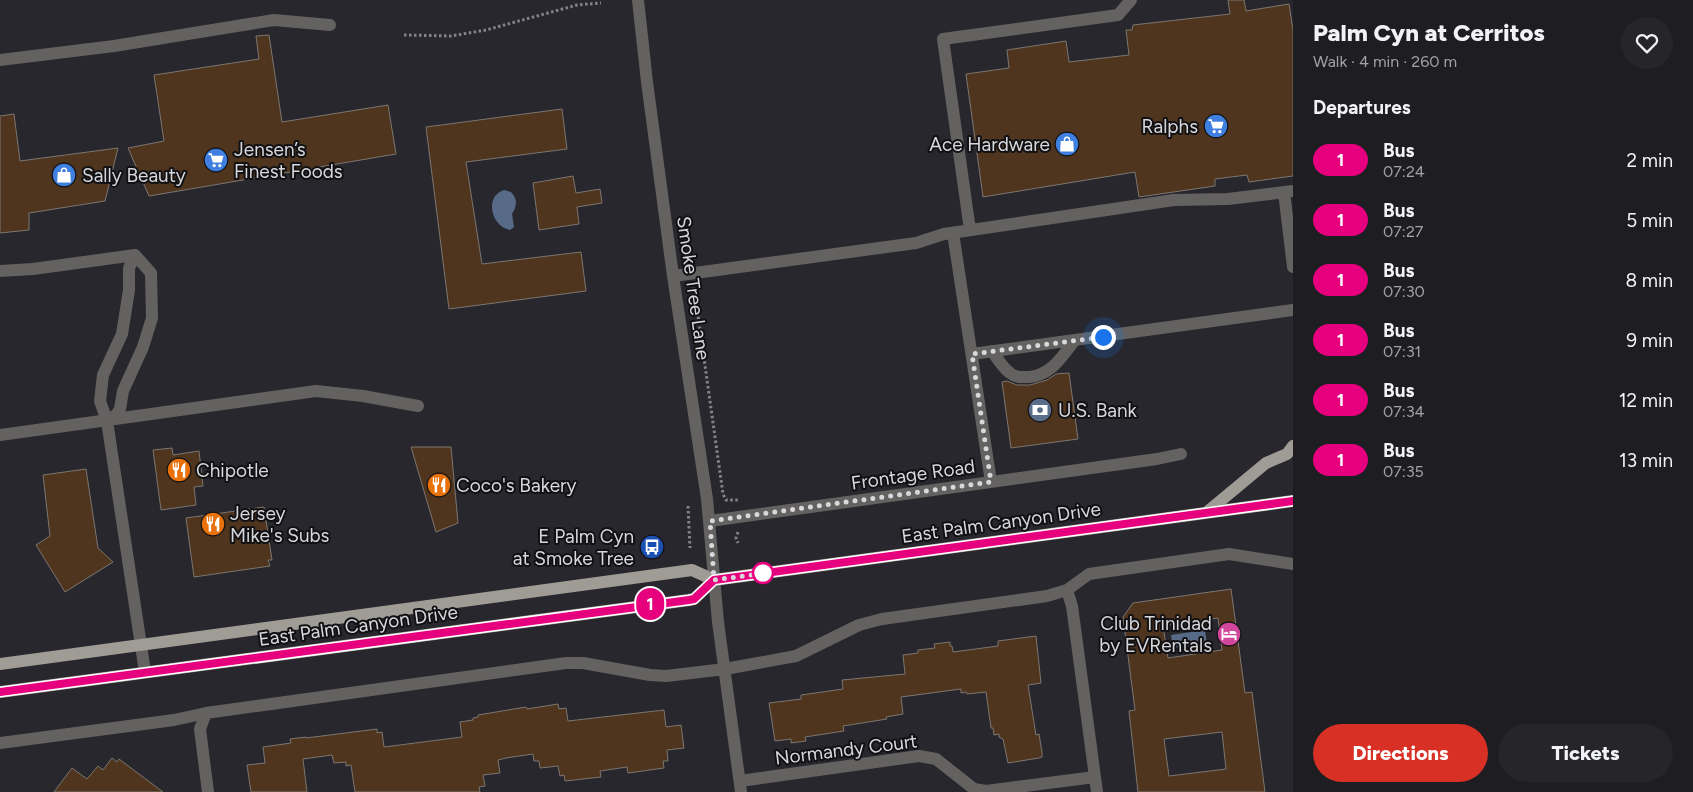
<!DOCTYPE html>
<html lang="en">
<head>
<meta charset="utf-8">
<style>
  :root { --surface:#1e1d22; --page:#26262a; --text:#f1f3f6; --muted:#a1a2a5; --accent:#d93025 }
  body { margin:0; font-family:Figtree,sans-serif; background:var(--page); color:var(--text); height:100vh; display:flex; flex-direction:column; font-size:19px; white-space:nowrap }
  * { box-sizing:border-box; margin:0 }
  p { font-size:16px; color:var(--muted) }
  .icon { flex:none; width:28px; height:28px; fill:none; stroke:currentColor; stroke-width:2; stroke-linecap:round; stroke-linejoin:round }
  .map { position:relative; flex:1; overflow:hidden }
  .side { display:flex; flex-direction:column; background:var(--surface); width:400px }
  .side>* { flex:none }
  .badge { padding:0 10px; border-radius:16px; font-size:18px; line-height:32px }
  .you { position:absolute; width:25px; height:25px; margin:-12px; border:4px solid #fff; border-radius:50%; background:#1a73e8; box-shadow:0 0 0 8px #1a73e833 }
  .map>.badge { position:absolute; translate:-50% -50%; box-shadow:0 0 0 2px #fff }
  h2 { padding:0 20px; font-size:19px; line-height:45px }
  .round { display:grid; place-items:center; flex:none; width:52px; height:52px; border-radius:26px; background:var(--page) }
  .summary { display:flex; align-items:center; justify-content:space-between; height:85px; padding:0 20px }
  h1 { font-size:24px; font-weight:800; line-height:38px }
  .cta { display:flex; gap:10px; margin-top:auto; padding:10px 20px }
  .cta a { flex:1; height:58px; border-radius:30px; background:var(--accent); color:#fff; font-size:20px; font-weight:800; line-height:58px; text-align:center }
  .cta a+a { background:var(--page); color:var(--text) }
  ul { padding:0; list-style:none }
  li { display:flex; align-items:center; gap:15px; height:60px; padding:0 20px }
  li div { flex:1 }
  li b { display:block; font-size:19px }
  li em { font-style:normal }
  li .badge { min-width:55px; font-weight:700; text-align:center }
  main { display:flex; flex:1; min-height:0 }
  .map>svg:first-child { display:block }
  .water { fill:#576b88 }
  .building { fill:#4f351d; stroke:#7c7671; fill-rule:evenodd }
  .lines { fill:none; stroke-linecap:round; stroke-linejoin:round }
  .path { stroke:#848388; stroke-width:3; stroke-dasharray:2.5 2.5; stroke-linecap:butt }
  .minor { stroke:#646260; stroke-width:12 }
  .major { stroke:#9f9c96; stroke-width:12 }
  .line-casing { stroke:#fff; stroke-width:11 }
  .line { stroke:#e6007e; stroke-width:8 }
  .walk { stroke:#d8d7db; stroke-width:5; stroke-dasharray:0 9 }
  .stop-dot { fill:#fff; stroke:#e6007e; stroke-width:2.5 }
  .labels { text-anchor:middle; stroke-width:4; stroke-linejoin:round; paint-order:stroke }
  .poi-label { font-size:19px; fill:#d8d7db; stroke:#111113; text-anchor:start }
  .street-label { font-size:19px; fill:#d8d7db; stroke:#111113 }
</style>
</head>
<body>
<main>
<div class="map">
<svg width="1293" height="792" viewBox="0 0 1293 792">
  <rect width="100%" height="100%" fill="#28272d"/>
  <path class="water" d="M 504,190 L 511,192 C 518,200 517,205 512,214 L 514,227 L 510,230 C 491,227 484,196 504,190 Z
    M 1205,630 L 1207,644 L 1173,648 L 1171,635 Z"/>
  <path class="building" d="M 1228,0 L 1244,0 L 1246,11 L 1289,4 L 1293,30 L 1293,176 L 1249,182 L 1247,175 L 1215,179 L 1215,186 L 1139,197 L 1135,172 L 983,197 L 966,74 L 1009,68 L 1007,50 L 1066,41 L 1069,62 L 1129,55 L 1126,30 L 1132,30 L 1133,25 L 1230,14 Z
    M 269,35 L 282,122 L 388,105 L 396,154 L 149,196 L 128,148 L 164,141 L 154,75 L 259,59 L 256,36 Z
    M 562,109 L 567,149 L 466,162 L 482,264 L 581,252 L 586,291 L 449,309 L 426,127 Z
    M 14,114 L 20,161 L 118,148 L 105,201 L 29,213 L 29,230 L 0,233 L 0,116 Z
    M 573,176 L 576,193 L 600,189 L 602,203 L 577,207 L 579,224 L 539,230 L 533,183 Z
    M 1069,373 L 1078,439 L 1011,448 L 1002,382 L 1007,381 L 1017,385 L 1030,385 L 1047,380 L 1056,374 Z
    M 411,447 L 451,447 L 458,523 L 436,532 Z
    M 172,448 L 173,455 L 199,451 L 203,486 L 194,487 L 196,505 L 161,510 L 153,450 Z
    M 86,469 L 98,548 L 113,562 L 65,592 L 36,545 L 50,536 L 43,475 Z
    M 264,507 L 272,560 L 268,560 L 270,566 L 194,577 L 186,518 Z
    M 1231,589 L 1245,693 L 1252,692 L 1265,792 L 1138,792 L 1129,711 L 1135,710 L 1123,617 L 1133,603 ZM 1218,618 L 1222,650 L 1168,658 L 1163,626 ZM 1222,732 L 1226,769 L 1169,776 L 1164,739 Z
    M 1036,636 L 1041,683 L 1028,685 L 1036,735 L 1039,734 L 1042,752 L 1042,757 L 1039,758 L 1008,763 L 1003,739 L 999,737 L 999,734 L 994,735 L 993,728 L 991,728 L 986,692 L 967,694 L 966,692 L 961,693 L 961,689 L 901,697 L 903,714 L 886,717 L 887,719 L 843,726 L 844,731 L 805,737 L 806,741 L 791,743 L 791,739 L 775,741 L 769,703 L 801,699 L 801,695 L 843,689 L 842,680 L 905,674 L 903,655 L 918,653 L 918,650 L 935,648 L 934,644 L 950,642 L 950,646 L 952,646 L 953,652 L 998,646 L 998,641 Z
    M 558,704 L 559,709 L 566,708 L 568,721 L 664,710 L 666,727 L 681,725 L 684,748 L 667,750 L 668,761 L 663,761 L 664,768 L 628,773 L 627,767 L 600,771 L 601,777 L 565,781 L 564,775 L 560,776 L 558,766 L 540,768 L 539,761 L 534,761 L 533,754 L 506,758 L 498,760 L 500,773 L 483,775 L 485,786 L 479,787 L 480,792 L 355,792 L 351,765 L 346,766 L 346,762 L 334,763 L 332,755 L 303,759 L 307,792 L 251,792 L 247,765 L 265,763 L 263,747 L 291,743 L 290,739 L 306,737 L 306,738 L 377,729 L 377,733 L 382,732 L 384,747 L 462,737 L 460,722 L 473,720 L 473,718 L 478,717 L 478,715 L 526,707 L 527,709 Z
    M 112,758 L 117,762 L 119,759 L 163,792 L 54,792 L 72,768 L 87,779 L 98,766 L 103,770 Z"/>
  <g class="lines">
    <path class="path" d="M 404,35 L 451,36 L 486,30 L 577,5 L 601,3
      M 694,287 L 723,494 L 726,500 L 739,500
      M 688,506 L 690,548
      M 738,532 L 736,538 L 738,543"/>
    <path class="minor" d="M 638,0 L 647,82 L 673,276 L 707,499 L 718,622 L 741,792
      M 0,60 L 114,46 L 274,20 L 330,25
      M 1284,192 L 1293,267
      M 970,230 L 943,39 L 1118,15 L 1131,0
      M 953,233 L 991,482
      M 135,255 L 129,268 L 129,290 L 122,334 L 103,375 L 100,401 L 107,421 L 145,672
      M 0,271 L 33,269 L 135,255
      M 673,276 L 916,243 L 944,234 L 1174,200 L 1228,199 L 1293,191
      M 992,351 C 997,358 1003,368 1010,373 C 1016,378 1021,377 1029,377 C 1051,375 1062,357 1074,341
      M 972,354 L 1293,310
      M 107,421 L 116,415 L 120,409 L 123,391 L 143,347 L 152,318 L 151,273 L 135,255
      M 0,435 L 316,391 L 363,396 L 418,406
      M 710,521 L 1157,459 L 1181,454
      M 1067,590 L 1072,606 L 1097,792
      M 206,713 L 200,729 L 208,792
      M 0,743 L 174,720 L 206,713 L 566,663 L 583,663 L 650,675 L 666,676 L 725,669 L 796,656 L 859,625 L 882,619 L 1047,596 L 1067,590 L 1089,574 L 1229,554 L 1293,564
      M 740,781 L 919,756 L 936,759 L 974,789 L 986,791 L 1095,777"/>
    <path class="major" d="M 1207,512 L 1266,463 L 1287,454 L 1293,446
      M 0,664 L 692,570 L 714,580
      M 0,692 L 689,600 L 694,599 L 714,580 L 1293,501"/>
  </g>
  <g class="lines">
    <g class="line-casing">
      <path id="line" d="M 0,692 L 689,600 L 694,599 L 714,580 L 1293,501"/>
    </g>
    <use href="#line" class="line"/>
    <path class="walk" d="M 763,573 L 766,573 L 714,580 L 710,521 L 991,482 L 972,354 L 1103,337"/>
  </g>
  <defs>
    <g id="supermarket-disc" transform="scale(1.25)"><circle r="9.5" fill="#3f7fe0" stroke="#111113"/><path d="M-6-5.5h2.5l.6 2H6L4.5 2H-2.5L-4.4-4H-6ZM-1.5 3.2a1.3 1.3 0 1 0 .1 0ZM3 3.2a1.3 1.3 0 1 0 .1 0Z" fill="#fff"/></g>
    <g id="shop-disc" transform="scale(1.25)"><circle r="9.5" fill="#3f7fe0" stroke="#111113"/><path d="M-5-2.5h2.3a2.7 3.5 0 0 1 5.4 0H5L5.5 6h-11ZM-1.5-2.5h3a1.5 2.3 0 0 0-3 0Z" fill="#fff"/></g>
    <g id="bank-disc" transform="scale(1.25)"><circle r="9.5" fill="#5c6f8a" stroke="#111113"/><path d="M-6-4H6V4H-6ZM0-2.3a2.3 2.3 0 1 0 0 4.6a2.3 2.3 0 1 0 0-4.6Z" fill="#fff"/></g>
    <g id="restaurant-disc" transform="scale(1.25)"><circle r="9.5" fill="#e8710a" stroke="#111113"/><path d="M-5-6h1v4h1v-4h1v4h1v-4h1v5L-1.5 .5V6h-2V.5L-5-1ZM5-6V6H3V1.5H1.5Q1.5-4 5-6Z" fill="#fff"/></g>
    <g id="bus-disc" transform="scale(1.25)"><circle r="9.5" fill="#1a4fb4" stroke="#111113"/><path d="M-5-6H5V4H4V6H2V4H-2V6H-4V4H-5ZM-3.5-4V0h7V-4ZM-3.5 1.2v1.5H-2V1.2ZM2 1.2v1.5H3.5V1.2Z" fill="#fff"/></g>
    <g id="hotel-disc" transform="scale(1.25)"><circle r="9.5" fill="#d1479c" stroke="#111113"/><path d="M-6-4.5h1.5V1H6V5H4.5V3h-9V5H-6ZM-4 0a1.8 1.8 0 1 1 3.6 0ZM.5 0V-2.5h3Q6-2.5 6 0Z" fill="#fff"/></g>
  </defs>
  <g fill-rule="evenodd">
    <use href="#supermarket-disc" x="1216" y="126"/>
    <use href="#shop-disc" x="1067" y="144"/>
    <use href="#supermarket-disc" x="216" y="160"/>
    <use href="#shop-disc" x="64" y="175"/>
    <use href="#bank-disc" x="1040" y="410"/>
    <use href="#restaurant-disc" x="179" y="470"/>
    <use href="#restaurant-disc" x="439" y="485"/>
    <use href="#restaurant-disc" x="213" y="524"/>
    <use href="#bus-disc" x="652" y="547"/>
    <use href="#hotel-disc" x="1229" y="634"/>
  </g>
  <circle class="stop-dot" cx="763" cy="573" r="10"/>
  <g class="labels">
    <g class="poi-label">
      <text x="1198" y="133" text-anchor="end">Ralphs</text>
      <text x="1050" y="151" text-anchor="end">Ace Hardware</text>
      <text x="234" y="156">Jensen’s<tspan x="234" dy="22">Finest Foods</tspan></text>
      <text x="82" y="182">Sally Beauty</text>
      <text x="1058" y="417">U.S. Bank</text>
      <text x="196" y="477">Chipotle</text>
      <text x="456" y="492">Coco's Bakery</text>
      <text x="230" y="520">Jersey<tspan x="230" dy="22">Mike's Subs</tspan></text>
      <text x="634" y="543" text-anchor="end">E Palm Cyn<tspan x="634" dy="22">at Smoke Tree</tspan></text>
      <text x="1212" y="630" text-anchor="end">Club Trinidad<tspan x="1212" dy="22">by EVRentals</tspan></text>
    </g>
    <g class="street-label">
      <text transform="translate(694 288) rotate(82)" y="7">Smoke Tree Lane</text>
      <text transform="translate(913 474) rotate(-8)" y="7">Frontage Road</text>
      <text transform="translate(1001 522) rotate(-8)" y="7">East Palm Canyon Drive</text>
      <text transform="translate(358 625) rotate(-8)" y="7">East Palm Canyon Drive</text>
      <text transform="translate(846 749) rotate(-7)" y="7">Normandy Court</text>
    </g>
  </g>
</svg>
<div class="you" style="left:1103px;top:337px"></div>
<b class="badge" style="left:650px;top:604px;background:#e6007e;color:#fff">1</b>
</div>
<section class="side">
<div class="summary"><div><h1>Palm Cyn at Cerritos</h1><p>Walk · 4 min · 260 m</p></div><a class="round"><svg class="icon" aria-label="heart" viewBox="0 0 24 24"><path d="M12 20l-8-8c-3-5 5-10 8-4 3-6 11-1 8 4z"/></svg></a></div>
<h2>Departures</h2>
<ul>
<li><span class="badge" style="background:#e6007e;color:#fff">1</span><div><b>Bus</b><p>07:24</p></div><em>2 min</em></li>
<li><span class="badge" style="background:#e6007e;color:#fff">1</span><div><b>Bus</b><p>07:27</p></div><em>5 min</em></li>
<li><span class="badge" style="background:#e6007e;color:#fff">1</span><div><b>Bus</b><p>07:30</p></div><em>8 min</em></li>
<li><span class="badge" style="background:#e6007e;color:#fff">1</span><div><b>Bus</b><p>07:31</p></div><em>9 min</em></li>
<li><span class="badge" style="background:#e6007e;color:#fff">1</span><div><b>Bus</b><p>07:34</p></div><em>12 min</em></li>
<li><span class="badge" style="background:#e6007e;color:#fff">1</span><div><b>Bus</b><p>07:35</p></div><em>13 min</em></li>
</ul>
<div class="cta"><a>Directions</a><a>Tickets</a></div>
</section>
</main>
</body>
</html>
